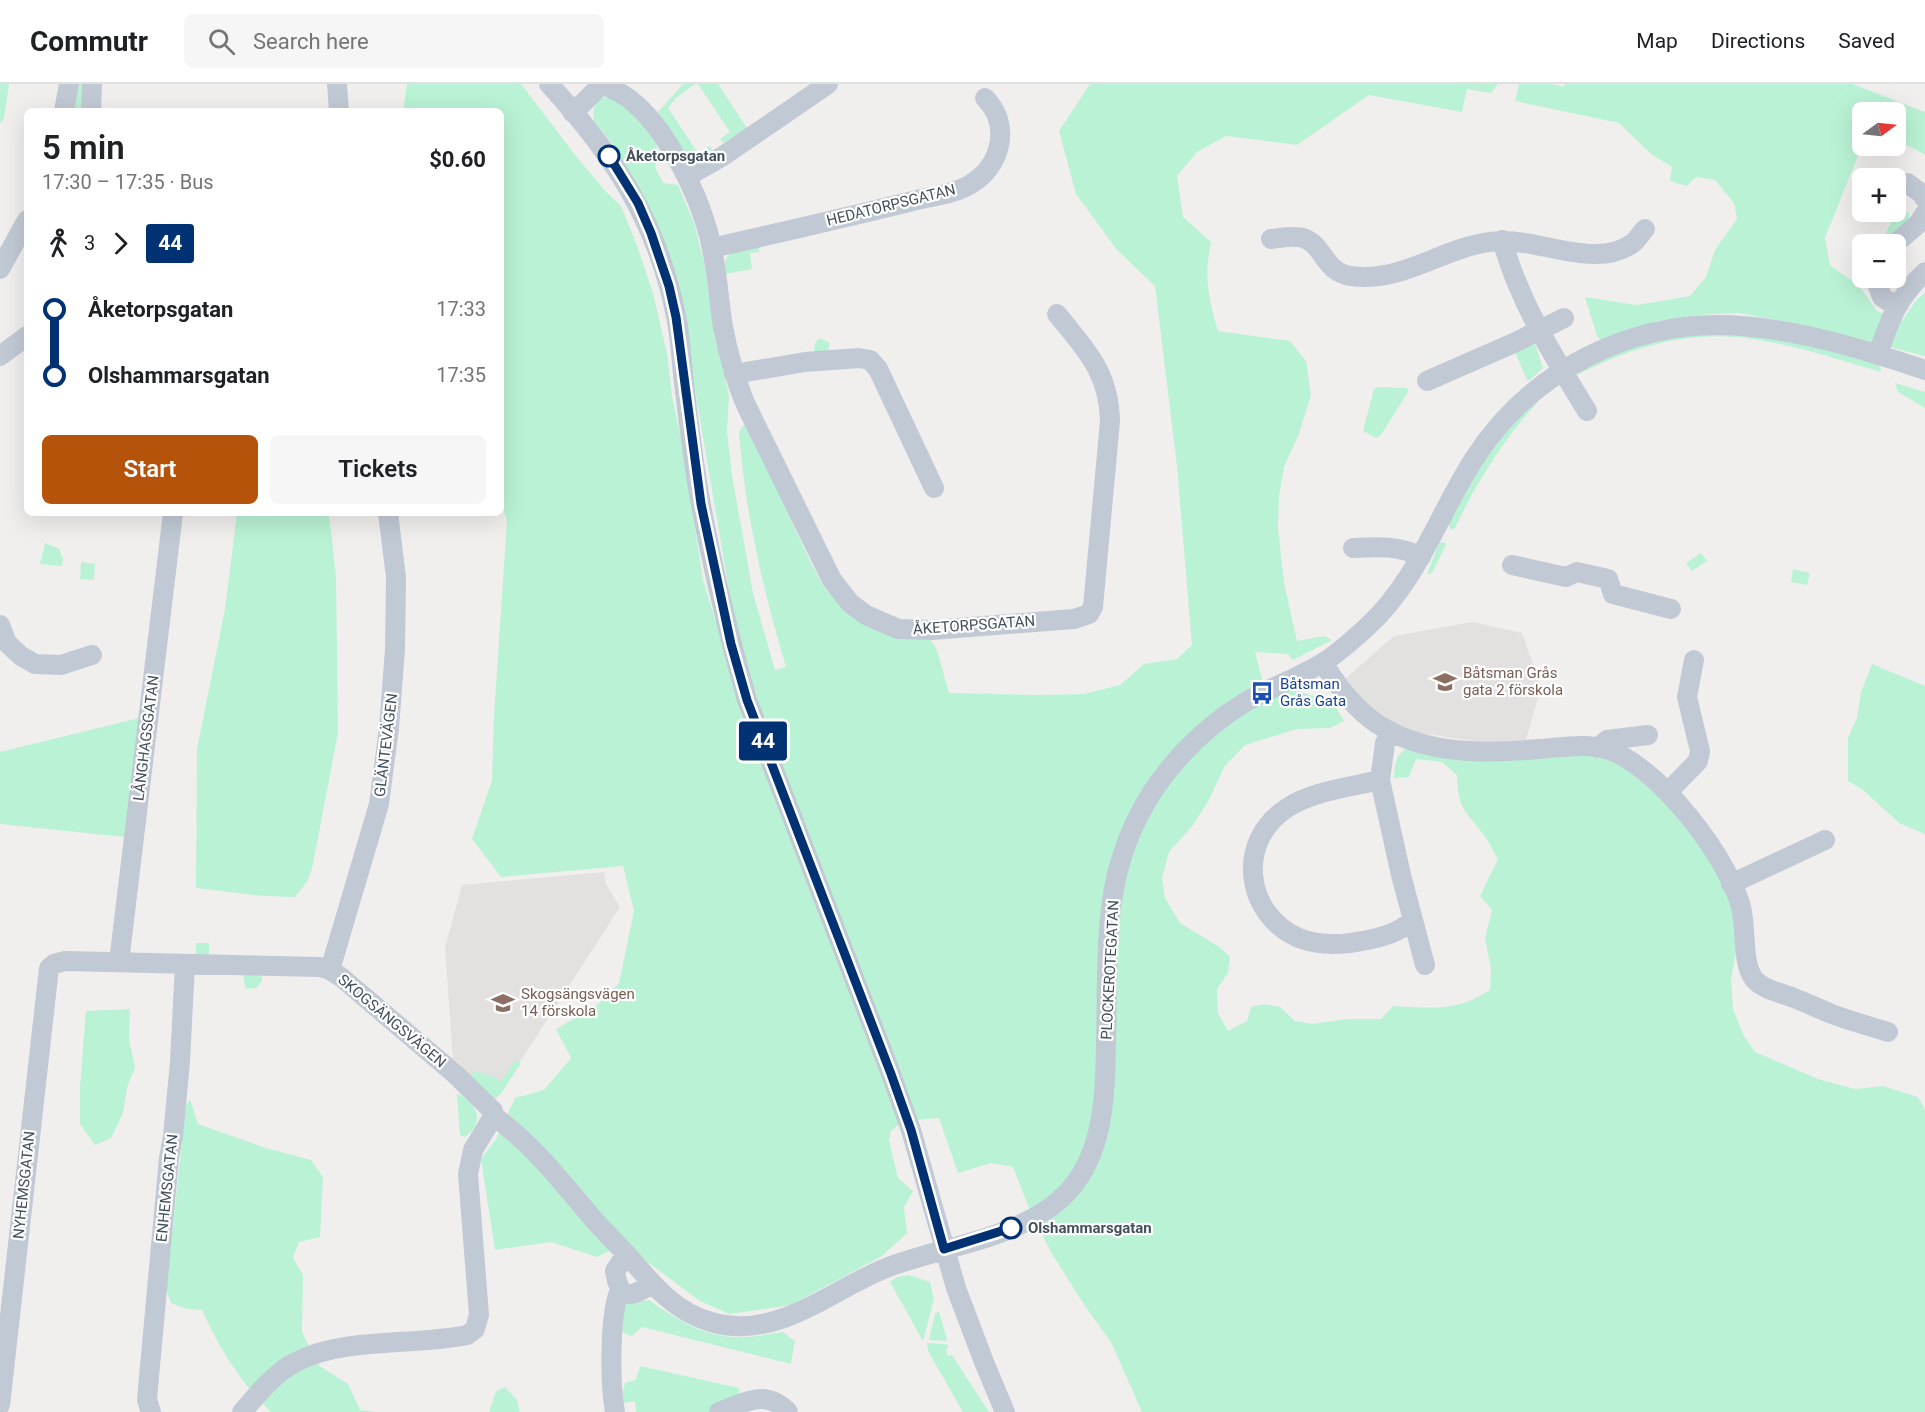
<!DOCTYPE html>
<html lang="en">
<head>
<meta charset="utf-8">
<style>
  :root { --surface:#fff; --page:#f6f6f6; --text:#202124; --muted:#757577; --line:#e0e0e0; --accent:#b45309 }
  body { margin:0; font-family:Roboto,sans-serif; background:var(--page); color:var(--text); height:100vh; display:flex; flex-direction:column; font-size:22px; white-space:nowrap }
  * { box-sizing:border-box; margin:0 }
  p { font-size:20px; color:var(--muted) }
  .icon { flex:none; width:33px; height:33px; fill:none; stroke:currentColor; stroke-width:2; stroke-linecap:round; stroke-linejoin:round }
  .map { position:relative; flex:1; overflow:hidden }
  .side { position:absolute; left:24px; top:24px; width:480px; height:408px; display:flex; flex-direction:column; background:var(--surface); border-radius:9px; box-shadow:0 6px 24px #0002 }
  .side>* { flex:none }
  .badge { padding:0 12px; border-radius:4px; font-size:21px; line-height:39px }
  .needle { width:39px; rotate:75deg }
  .fabs { position:absolute; left:1852px; top:18px; display:grid; gap:12px }
  .fabs a { display:grid; place-items:center; width:54px; height:54px; border-radius:9px; background:var(--surface); box-shadow:0 6px 24px #0002; font-size:30px }
  .map>.badge { position:absolute; translate:-50% -50%; box-shadow:0 0 0 3px #fff }
  .legs { display:flex; align-items:center; gap:9px; height:66px; padding:0 18px; font-size:20px }
  .legs p { margin-inline-start:auto }
  .summary { display:flex; align-items:center; justify-content:space-between; height:102px; padding:0 18px }
  h1 { font-size:33px; font-weight:600; line-height:45px }
  .primary-button { display:flex; gap:12px; margin-top:auto; padding:12px 18px }
  .primary-button a { flex:1; height:69px; border-radius:9px; background:var(--accent); color:#fff; font-size:24px; font-weight:600; line-height:69px; text-align:center }
  .primary-button a+a { background:var(--page); color:var(--text) }
  ul { padding:0 18px; list-style:none }
  li { display:flex; align-items:center; gap:21px; height:66px; font-size:22px }
  li i { display:grid; place-items:center; width:9px; height:100%; margin:0 8px; background:currentColor }
  li i::after { content:''; width:15px; height:15px; margin:-8px; border:4px solid; border-radius:50%; background:var(--surface) }
  li p { margin-inline-start:auto }
  li:first-child i { background:linear-gradient(#0000 50%,currentColor 0) }
  li:last-child i { background:linear-gradient(currentColor 50%,#0000 0) }
  header { display:flex; align-items:center; gap:36px; box-sizing:border-box; height:84px; padding:0 30px; background:var(--surface); border-bottom:2px solid var(--line) }
  header strong { font-size:28px }
  nav { display:flex; gap:33px; margin-inline-start:auto; font-size:21px }
  .search { width:420px; height:54px; background:var(--page); display:flex; align-items:center; gap:15px; box-sizing:border-box; padding:0 21px; border-radius:9px; color:var(--muted); font-size:22px }
  .map>svg:first-child { display:block }
  .education { fill:#e3e0e0 }
  .green { fill:#baf2d5 }
  .lines { fill:none; stroke-linecap:round; stroke-linejoin:round }
  .minor { stroke:#c1c9d5; stroke-width:20 }
  .line-1-casing { stroke:#fff; stroke-width:14 }
  .line-1 { stroke:#003273; stroke-width:9 }
  .stop-1-dot { fill:#fff; stroke:#003273; stroke-width:3 }
  .labels { text-anchor:middle; stroke-width:4.5; stroke-linejoin:round; paint-order:stroke }
  .stop-label { font-size:15px; font-weight:bold; fill:#45505d; stroke:#fff; text-anchor:start }
  .street-label { font-size:15px; fill:#45505d; stroke:#fff }
  .education-label { font-size:15px; fill:#785e54; stroke:#fff; text-anchor:start }
  .transit-label { font-size:15px; fill:#164399; stroke:#fff; text-anchor:start }
</style>
</head>
<body>
<header>
<strong>Commutr</strong>
<div class="search"><svg class="icon" aria-label="search" viewBox="0 0 24 24"><circle cx="10" cy="10" r="6"/><path d="M15 15l6 6"/></svg>Search here</div>
<nav><a>Map</a><a>Directions</a><a>Saved</a></nav>
</header>
<div class="map">
<svg width="1925" height="1328" viewBox="0 0 1925 1328">
  <rect width="100%" height="100%" fill="#f1efee"/>
  <path class="education" d="M 1472,538 L 1522,549 L 1541,603 L 1526,656 L 1479,658 L 1420,649 L 1396,643 L 1369,623 L 1346,594 L 1394,552 Z
    M 604,788 L 606,800 L 620,823 L 496,1015 L 453,975 L 445,863 L 462,801 Z"/>
  <path class="green" d="M 0,0 L 9,0 L 4,35 L 0,39 Z
    M 73,0 L 86,0 L 86,27 L 68,27 Z
    M 407,0 L 521,0 L 576,72 L 605,107 L 621,122 L 638,164 L 653,209 L 667,269 L 672,312 L 683,365 L 703,496 L 735,600 L 736,547 L 675,188 L 644,112 L 613,61 L 594,37 L 593,27 L 596,19 L 602,14 L 609,13 L 623,17 L 658,58 L 656,61 L 659,70 L 655,83 L 663,99 L 678,101 L 694,139 L 704,178 L 715,256 L 723,284 L 729,312 L 727,348 L 732,391 L 753,509 L 775,586 L 786,583 C 763,506 745,428 739,348 L 746,338 L 810,477 L 825,505 L 859,536 L 930,555 L 937,566 L 949,609 L 1036,611 L 1084,610 L 1120,601 L 1144,580 L 1177,575 L 1192,561 L 1177,382 L 1155,202 L 1117,166 L 1076,110 L 1059,47 L 1090,0 L 1498,0 L 1491,9 L 1467,5 L 1462,28 L 1369,11 L 1297,61 L 1226,52 L 1197,68 L 1177,92 L 1183,133 L 1211,158 C 1204,194 1208,212 1218,247 L 1290,257 L 1306,277 L 1311,311 L 1299,350 L 1284,383 L 1279,412 L 1278,443 L 1284,499 L 1297,557 L 1324,552 L 1332,556 L 1293,576 L 1288,570 L 1255,568 L 1263,598 L 1332,617 L 1344,637 L 1330,644 L 1297,645 L 1245,661 L 1224,683 L 1209,716 L 1193,741 L 1169,768 L 1162,794 L 1165,814 L 1180,839 L 1221,864 L 1230,873 L 1228,889 L 1217,905 L 1218,929 L 1228,947 L 1247,937 L 1251,923 L 1264,920 L 1280,923 L 1295,937 L 1312,940 L 1347,935 L 1381,935 L 1393,922 C 1430,924 1458,928 1490,906 L 1491,885 L 1485,854 L 1492,826 L 1480,812 L 1498,775 C 1493,767 1489,757 1483,750 C 1464,725 1458,725 1457,691 L 1442,678 L 1416,675 L 1409,693 L 1394,694 C 1395,681 1395,670 1408,664 L 1568,669 L 1614,675 L 1668,720 L 1692,749 L 1731,813 L 1739,850 L 1731,896 L 1733,925 L 1744,952 L 1755,968 L 1818,995 L 1855,1005 L 1883,1002 L 1918,1013 L 1925,1025 L 1925,1328 L 1142,1328 L 1111,1258 L 1085,1222 L 1052,1170 L 1029,1124 L 1013,1083 L 991,1079 L 958,1089 L 939,1034 L 903,1037 L 891,1047 L 889,1056 L 898,1094 L 913,1107 L 904,1123 L 907,1149 L 882,1172 L 791,1221 L 729,1230 L 700,1217 L 642,1174 L 628,1158 L 597,1173 L 551,1158 L 495,1166 L 481,1075 L 496,1055 L 515,1014 L 544,1006 L 571,974 L 556,945 L 596,922 L 619,899 L 634,827 L 623,782 L 501,793 L 472,755 L 492,696 L 494,632 L 507,436 L 501,419 L 501,27 L 403,27 Z
    M 683,0 L 695,0 L 676,14 L 668,24 L 698,69 L 710,62 L 713,67 L 695,78 L 690,76 L 659,33 L 658,28 Z
    M 698,0 L 718,0 L 747,44 L 723,59 L 720,55 L 730,48 Z
    M 1519,0 L 1552,0 L 1564,3 L 1565,0 L 1853,0 L 1925,28 L 1925,71 L 1913,64 L 1896,57 L 1896,28 L 1863,28 L 1864,62 L 1861,64 L 1825,154 L 1830,181 L 1859,202 L 1877,227 L 1902,237 L 1915,218 L 1925,208 L 1925,272 L 1794,239 L 1738,229 L 1699,231 L 1657,237 L 1602,257 L 1597,252 L 1585,213 L 1637,221 L 1690,212 L 1706,193 L 1715,166 L 1737,135 L 1734,119 L 1715,96 L 1696,93 L 1687,102 L 1670,97 L 1672,83 L 1651,70 L 1619,39 L 1515,17 Z
    M 1898,124 L 1909,129 L 1910,136 L 1889,155 L 1884,153 Z
    M 759,160 L 759,168 L 750,169 L 752,185 L 725,190 C 722,164 738,166 759,160 Z
    M 1703,248 L 1791,256 L 1880,280 L 1881,288 C 1839,276 1796,261 1752,255 C 1689,245 1630,264 1575,292 L 1577,285 L 1629,263 Z
    M 821,254 L 830,259 L 827,272 L 813,270 L 816,257 Z
    M 1535,260 L 1543,284 L 1530,296 L 1527,296 L 1515,268 Z
    M 1895,299 L 1925,308 L 1925,324 L 1898,308 Z
    M 1377,303 L 1407,304 L 1408,308 L 1381,351 L 1376,354 L 1363,347 L 1374,305 Z
    M 1536,315 L 1538,318 C 1503,356 1477,398 1455,444 L 1451,446 L 1448,439 L 1484,373 Z
    M 237,429 L 328,429 L 330,437 L 336,493 L 338,649 L 312,785 L 306,799 L 295,813 L 262,812 L 196,804 L 197,665 L 225,525 Z
    M 1445,458 L 1446,461 L 1432,489 L 1427,490 L 1439,459 Z
    M 45,459 L 60,465 L 61,472 L 63,473 L 62,482 L 40,480 Z
    M 1701,469 L 1707,477 L 1692,487 L 1686,479 Z
    M 81,478 L 95,480 L 94,496 L 80,495 Z
    M 1793,485 L 1810,489 L 1807,501 L 1791,498 Z
    M 1872,580 L 1925,602 L 1925,750 L 1899,739 L 1863,706 L 1848,697 L 1848,654 L 1857,633 L 1861,608 Z
    M 139,634 L 124,753 L 0,740 L 0,668 Z
    M 196,859 L 209,859 L 209,872 L 196,872 Z
    M 243,891 L 262,891 L 262,897 L 256,904 L 246,905 Z
    M 130,925 L 129,956 L 135,983 L 127,1004 L 123,1029 L 111,1054 L 95,1061 L 80,1040 L 80,1002 L 86,927 Z
    M 515,976 L 521,979 L 500,1011 L 492,1014 L 472,996 L 471,990 L 474,987 L 490,991 L 501,997 Z
    M 459,1010 C 478,1021 485,1038 465,1053 L 460,1051 L 457,1011 Z
    M 190,1015 L 198,1040 L 266,1064 L 311,1076 L 323,1093 L 320,1153 L 299,1158 L 293,1174 L 303,1191 L 302,1248 L 318,1281 L 348,1300 L 360,1326 L 377,1328 L 271,1328 C 241,1299 219,1264 202,1226 L 187,1225 L 171,1219 L 166,1205 L 186,1021 Z
    M 909,1191 L 930,1198 L 934,1215 L 923,1257 L 890,1198 L 897,1193 Z
    M 649,1216 C 676,1235 705,1254 740,1253 C 754,1253 769,1250 783,1248 L 795,1257 L 791,1280 L 642,1243 L 632,1252 L 622,1248 L 617,1238 L 626,1219 Z
    M 939,1227 L 947,1256 L 946,1257 L 929,1256 L 935,1230 Z
    M 927,1259 L 943,1260 L 948,1261 L 948,1264 L 946,1266 L 948,1272 L 952,1271 L 989,1328 L 963,1328 L 928,1267 Z
    M 640,1282 L 739,1304 L 740,1328 L 636,1328 L 635,1317 L 624,1319 L 621,1317 L 625,1299 L 636,1296 Z
    M 505,1303 L 517,1316 L 520,1328 L 489,1328 L 496,1307 Z"/>
  <g class="lines">
    <path class="minor" d="M 337,0 L 339,27
      M 549,0 C 613,70 657,136 676,232 C 680,251 681,271 683,290 C 688,334 693,378 701,421 C 713,486 729,552 747,616 L 891,990 L 911,1046 L 956,1204 L 984,1278 L 1005,1328
      M 602,1 C 628,9 645,27 661,49 C 682,80 698,112 708,148 C 717,179 718,212 723,243 C 728,269 735,294 745,319 L 832,496 L 850,519 L 866,531 L 898,545 L 932,546 L 1074,535 L 1089,530 L 1093,523 L 1110,337 C 1109,288 1086,266 1057,230
      M 64,27 L 69,0
      M 91,27 L 92,0
      M 573,29 L 602,0
      M 688,92 L 723,72 L 828,0
      M 1907,99 L 1921,109 L 1925,115
      M 1271,155 C 1281,154 1294,151 1303,154 C 1324,160 1323,188 1351,192 C 1404,200 1448,159 1500,157 C 1540,155 1597,186 1633,159 C 1638,155 1641,149 1645,145
      M 1502,156 C 1520,220 1553,271 1587,327
      M 1895,160 L 1918,140 L 1925,129
      M 712,164 C 778,149 844,134 909,118 C 927,113 956,110 971,100 C 1002,81 1011,40 985,14
      M 0,185 L 27,136
      M 1875,194 L 1882,213 L 1896,222
      M 1878,271 C 1889,237 1897,214 1925,188
      M 0,272 L 27,252
      M 734,290 L 805,278 L 859,274 L 870,276 L 878,285 L 934,404
      M 1427,297 L 1516,258 L 1564,234
      M 1353,464 C 1377,463 1399,461 1421,473
      M 1512,481 L 1566,493 L 1577,488 L 1608,495 L 1613,510 L 1671,525
      M 0,541 L 7,559 L 21,572 L 35,580 L 61,581 L 92,571
      M 1323,579 C 1337,601 1354,624 1376,639 C 1423,671 1485,670 1539,665 C 1564,663 1595,657 1619,670 C 1668,697 1722,767 1740,819 C 1747,840 1741,878 1754,895 C 1763,906 1782,909 1794,914 C 1807,919 1819,925 1832,930 C 1850,937 1869,942 1888,948
      M 1392,649 L 1385,659 L 1380,696 L 1401,791 L 1425,881
      M 1598,664 L 1607,656 L 1648,651
      M 1380,696 C 1350,703 1313,707 1287,724 C 1236,757 1244,830 1299,854 C 1319,862 1342,861 1362,857 C 1380,854 1400,849 1412,836
      M 1668,708 L 1698,677 L 1700,667 L 1687,613 L 1694,576
      M 1731,800 L 1825,756
      M 119,878 L 173,429
      M 330,886 L 379,720 L 389,644 L 395,565 L 396,493 L 388,429
      M 492,1031 C 533,1060 562,1098 594,1136 C 606,1149 618,1161 630,1174 C 653,1201 675,1228 711,1238 C 776,1257 829,1207 886,1184 C 940,1163 1005,1157 1052,1122 C 1104,1084 1105,1017 1106,959 C 1107,918 1106,875 1110,834 C 1113,798 1122,765 1138,733 C 1161,687 1200,646 1244,619 C 1271,603 1301,593 1327,576 C 1342,566 1355,554 1368,542 C 1418,496 1438,431 1474,375 C 1531,286 1635,233 1742,242 C 1804,247 1866,266 1925,286
      M 626,1170 L 615,1187 C 619,1216 631,1215 652,1199
      M 0,1321 L 49,884 L 54,880 L 65,877 L 320,883 L 330,886 L 341,893 L 455,990 L 493,1027 L 491,1036 L 473,1066 L 468,1090 L 479,1231 L 475,1245 L 467,1251 C 416,1262 342,1253 296,1278 C 274,1289 258,1310 242,1328
      M 151,1328 L 147,1316 L 148,1304 L 169,1074 L 173,1052 L 180,978 L 185,880
      M 615,1328 C 610,1301 609,1230 620,1206
      M 719,1328 C 745,1319 765,1304 788,1328"/>
  </g>
  <g class="lines">
    <g class="line-1-casing">
      <path id="line-1" d="M 609,72 L 638,119 L 651,149 L 669,202 L 676,233 L 701,420 L 731,560 L 747,616 L 891,990 L 911,1046 L 944,1165 L 1011,1144"/>
    </g>
    <use href="#line-1" class="line-1"/>
  </g>
  <defs>
    <g id="school-bare" transform="scale(1.8)"><path d="M0-5L7-2L0 1L-7-2ZM-4 1L0 2.5L4 1V4Q0 6-4 4Z" fill="#8d6e63" stroke="#fff" stroke-width="2.5" paint-order="stroke"/></g>
    <g id="bus-bare" transform="scale(1.8)"><path d="M-5-6H5V4H4V6H2V4H-2V6H-4V4H-5ZM-3.5-4V0h7V-4ZM-3.5 1.2v1.5H-2V1.2ZM2 1.2v1.5H3.5V1.2Z" fill="#1a4fb4" stroke="#fff" stroke-width="2.5" paint-order="stroke"/></g>
  </defs>
  <g fill-rule="evenodd">
    <use href="#school-bare" x="1445" y="598"/>
    <use href="#bus-bare" x="1262" y="609"/>
    <use href="#school-bare" x="503" y="919"/>
  </g>
  <g class="stop-1-dot">
    <circle cx="609" cy="72" r="10"/>
    <circle cx="1011" cy="1144" r="10"/>
  </g>
  <g class="labels">
    <g class="stop-label">
      <text x="626" y="77">Åketorpsgatan</text>
      <text x="1028" y="1149">Olshammarsgatan</text>
    </g>
    <g class="street-label">
      <text transform="translate(891 121) rotate(-14)" y="5">HEDATORPSGATAN</text>
      <text transform="translate(974 541) rotate(-4)" y="5">ÅKETORPSGATAN</text>
      <text transform="translate(146 654) rotate(-83)" y="5">LÅNGHAGSGATAN</text>
      <text transform="translate(386 661) rotate(-83)" y="5">GLÄNTEVÄGEN</text>
      <text transform="translate(1110 886) rotate(-87)" y="5">PLOCKEROTEGATAN</text>
      <text transform="translate(392 937) rotate(40)" y="5">SKOGSÄNGSVÄGEN</text>
      <text transform="translate(24 1101) rotate(-84)" y="5">NYHEMSGATAN</text>
      <text transform="translate(167 1104) rotate(-84)" y="5">ENHEMSGATAN</text>
    </g>
    <g class="education-label">
      <text x="1463" y="594">Båtsman Grås<tspan x="1463" dy="17">gata 2 förskola</tspan></text>
      <text x="521" y="915">Skogsängsvägen<tspan x="521" dy="17">14 förskola</tspan></text>
    </g>
    <g class="transit-label">
      <text x="1280" y="605">Båtsman<tspan x="1280" dy="17">Grås Gata</tspan></text>
    </g>
  </g>
</svg>
<div class="fabs">
<a><svg class="needle" viewBox="-14 -14 28 28"><path d="M0-13l5 13h-10z" fill="#e53935"/><path d="M0 13l5-13h-10z" fill="#757577"/></svg></a>
<a>+</a>
<a>−</a>
</div>
<b class="badge" style="left:763px;top:657px;background:#003273;color:#fff">44</b>
<section class="side">
<div class="summary"><div><h1>5 min</h1><p>17:30 – 17:35 · Bus</p></div><b>$0.60</b></div>
<div class="legs"><svg class="icon" aria-label="walk" viewBox="0 0 24 24"><circle cx="13" cy="4" r="2"/><path d="M13 8l-2 6 4 7M11 14l-3 7M7 12l3-4h3l4 4"/></svg>3<svg class="icon" aria-label="forward" viewBox="0 0 24 24"><path d="M9 5l7 7-7 7"/></svg><b class="badge" style="background:#003273;color:#fff">44</b></div>
<ul>
<li><i style="color:#003273"></i><b>Åketorpsgatan</b><p>17:33</p></li>
<li><i style="color:#003273"></i><b>Olshammarsgatan</b><p>17:35</p></li>
</ul>
<div class="primary-button"><a>Start</a><a>Tickets</a></div>
</section>
</div>
</body>
</html>
